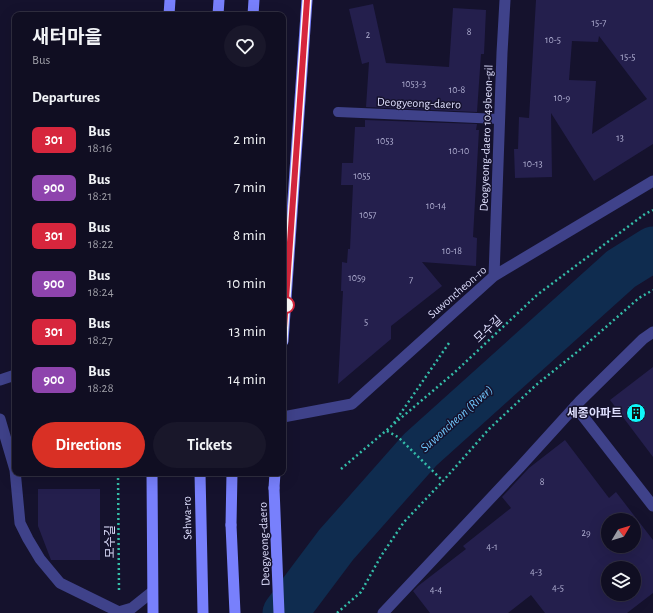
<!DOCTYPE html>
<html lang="en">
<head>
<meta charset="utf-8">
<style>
  :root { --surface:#100e22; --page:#19172a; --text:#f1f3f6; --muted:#9c9ca5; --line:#302e40; --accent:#d93025 }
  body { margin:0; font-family:"Alegreya Sans","Noto Sans KR",sans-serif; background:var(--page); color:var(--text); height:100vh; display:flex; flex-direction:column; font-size:15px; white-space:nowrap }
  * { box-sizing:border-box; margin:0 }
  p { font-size:13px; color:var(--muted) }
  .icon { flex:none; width:22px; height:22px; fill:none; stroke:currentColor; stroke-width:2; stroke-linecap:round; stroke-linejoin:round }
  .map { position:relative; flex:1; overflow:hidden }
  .panel { position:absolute; left:12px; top:12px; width:274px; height:464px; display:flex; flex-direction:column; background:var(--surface); border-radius:8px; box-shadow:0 4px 16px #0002,0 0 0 1px var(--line) }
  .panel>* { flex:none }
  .badge { padding:0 8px; border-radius:6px; font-size:14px; line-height:26px }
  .needle { width:26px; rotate:52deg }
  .fabs { position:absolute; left:601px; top:513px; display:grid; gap:8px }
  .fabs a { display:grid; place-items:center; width:40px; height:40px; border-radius:50%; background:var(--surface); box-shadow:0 4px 16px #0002,0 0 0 1px var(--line); font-size:20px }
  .map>.badge { position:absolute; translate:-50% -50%; box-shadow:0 0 0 2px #fff }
  h2 { padding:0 20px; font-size:15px; line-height:36px }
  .round { display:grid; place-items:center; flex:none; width:42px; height:42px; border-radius:21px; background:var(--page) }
  .overview { display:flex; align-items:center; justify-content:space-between; height:68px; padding:0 20px }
  h1 { font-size:19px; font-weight:700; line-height:30px }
  .action { display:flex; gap:8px; margin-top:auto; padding:8px 20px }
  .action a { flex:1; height:46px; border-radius:24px; background:var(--accent); color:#fff; font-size:16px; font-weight:700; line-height:46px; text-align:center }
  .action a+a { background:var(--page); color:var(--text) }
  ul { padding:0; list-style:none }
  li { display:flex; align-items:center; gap:12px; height:48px; padding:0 20px }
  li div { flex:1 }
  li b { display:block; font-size:15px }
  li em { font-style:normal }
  li .badge { min-width:44px; font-weight:700; text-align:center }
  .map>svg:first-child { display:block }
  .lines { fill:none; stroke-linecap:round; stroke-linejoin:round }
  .river { stroke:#0f2c4f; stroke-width:45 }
  .building { fill:#241f4d; fill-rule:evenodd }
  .path { stroke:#34bda9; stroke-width:2.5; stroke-dasharray:2 3; stroke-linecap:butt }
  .service { stroke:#3f428a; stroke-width:10 }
  .minor { stroke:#3f428a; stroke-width:11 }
  .secondary { stroke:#7880fc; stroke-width:11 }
  .secondary-bridge { stroke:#7880fc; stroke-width:11 }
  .line-casing { stroke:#fff; stroke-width:9 }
  .line { stroke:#d7263d; stroke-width:6 }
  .stop-dot { fill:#fff; stroke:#d7263d; stroke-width:2 }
  .labels { text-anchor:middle; stroke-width:3; stroke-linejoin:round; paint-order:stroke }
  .number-label { font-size:10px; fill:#b0afd2 }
  .street-label { font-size:12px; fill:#dfdffe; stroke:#15122d }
  .poi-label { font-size:12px; font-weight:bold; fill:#dfdffe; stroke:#15122d; text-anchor:end }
  .water-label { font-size:13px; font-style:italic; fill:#6fc7fc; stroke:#15122d }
</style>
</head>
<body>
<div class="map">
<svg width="653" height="613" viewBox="0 0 653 613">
  <rect width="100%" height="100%" fill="#15122d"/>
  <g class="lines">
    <path class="river" d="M 285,613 L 336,545 L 420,450 L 621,269 L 653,249"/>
  </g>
  <path class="building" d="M 536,0 L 653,0 L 653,144 L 594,181 L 551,113 L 552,177 L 515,178 L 514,149 L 518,149 L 519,117 L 529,118 ZM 599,36 L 647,99 L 592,134 L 596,81 L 569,80 L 572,41 L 598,42 Z
    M 373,4 L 386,63 L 449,67 L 453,8 L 486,10 L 484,54 L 481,54 L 477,112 L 366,107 L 369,62 L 362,64 L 349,9 Z
    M 365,120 L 477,124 L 476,130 L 479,130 L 473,237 L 477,238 L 476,266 L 422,262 L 442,286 L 391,326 L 391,339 L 338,384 L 343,291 L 341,291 L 342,262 L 347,263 L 348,249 L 350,249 L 353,185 L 341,185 L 342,163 L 353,163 L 355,127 L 365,127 Z
    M 653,367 L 653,457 L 610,400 Z
    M 565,440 L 609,498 L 616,492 L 653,540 L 653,593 L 627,613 L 545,613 L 531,595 L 508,613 L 430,613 L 413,591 L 418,586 L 466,549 L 463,546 L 511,508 L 502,497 L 529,468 ZM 608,520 L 634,520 L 634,546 L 608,546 ZM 608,568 L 634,568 L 634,594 L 608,594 Z
    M 38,489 L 100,489 L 100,560 L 51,560 L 38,526 Z"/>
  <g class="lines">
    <path class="path" d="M 394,423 L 449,343
      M 387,431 L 398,437 L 443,481
      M 341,469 L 455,372 L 537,295 L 645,214 L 653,210
      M 118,473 L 119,592
      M 337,613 L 361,592 L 381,556 L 404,522 L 443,481 L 489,429 L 536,385 L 582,348 L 639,298 L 653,290"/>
    <path class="service" d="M 338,112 L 500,119"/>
    <path class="minor" d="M 494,276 L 502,53 L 505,0
      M 0,380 L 15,375
      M 575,406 L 653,506
      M 283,417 L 352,404 L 494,276 L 653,181
      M 0,419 L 15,470 L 20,523 L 28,539 L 40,559 L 60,583 L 119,612
      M 115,613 L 132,608 L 152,592
      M 383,613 L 520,467 L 580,401 L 643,339 L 653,332"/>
    <path class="secondary" d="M 169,15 L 170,0
      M 218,15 L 219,0
      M 253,15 L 254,0
      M 283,341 L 307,0
      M 152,473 L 153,613
      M 200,473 L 203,613
      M 274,488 L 275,473
      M 231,525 L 232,473"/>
    <path class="secondary-bridge" d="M 274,488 L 279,613
      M 231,525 L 235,613"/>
  </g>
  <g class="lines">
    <g class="line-casing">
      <path id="line" d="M 283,342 L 307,0"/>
    </g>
    <use href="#line" class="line"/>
  </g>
  <defs>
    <g id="building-disc" transform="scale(1)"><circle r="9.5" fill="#0ff7fa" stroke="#15122d"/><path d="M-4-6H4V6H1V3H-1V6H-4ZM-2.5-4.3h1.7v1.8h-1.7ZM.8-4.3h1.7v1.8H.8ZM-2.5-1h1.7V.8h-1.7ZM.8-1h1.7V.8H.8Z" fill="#111"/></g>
  </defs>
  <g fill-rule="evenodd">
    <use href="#building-disc" x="636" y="413"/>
  </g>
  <circle class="stop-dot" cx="286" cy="305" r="8"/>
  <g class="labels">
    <g class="number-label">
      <text x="599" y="26">15-7</text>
      <text x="469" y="35">8</text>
      <text x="368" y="38">2</text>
      <text x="553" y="43">10-5</text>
      <text x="628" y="60">15-5</text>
      <text x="414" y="87">1053-3</text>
      <text x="457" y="93">10-8</text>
      <text x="562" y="101">10-9</text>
      <text x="620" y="141">13</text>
      <text x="385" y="144">1053</text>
      <text x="459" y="154">10-10</text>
      <text x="533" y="167">10-13</text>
      <text x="362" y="179">1055</text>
      <text x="436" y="209">10-14</text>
      <text x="368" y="218">1057</text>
      <text x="452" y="254">10-18</text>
      <text x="357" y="281">1059</text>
      <text x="411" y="283">7</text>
      <text x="366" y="325">5</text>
      <text x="542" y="485">8</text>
      <text x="586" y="536">29</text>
      <text x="492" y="550">4-1</text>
      <text x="536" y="575">4-3</text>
      <text x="558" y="591">4-5</text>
      <text x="436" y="593">4-4</text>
    </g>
    <g class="street-label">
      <text transform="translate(419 103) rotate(2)" y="4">Deogyeong-daero</text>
      <text transform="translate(486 138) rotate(-88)" y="4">Deogyeong-daero 1049beon-gil</text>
      <text transform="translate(457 292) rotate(-41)" y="4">Suwoncheon-ro</text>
      <text transform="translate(488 329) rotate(-43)" y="4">모수길</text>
      <text transform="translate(187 518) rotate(-91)" y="4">Sehwa-ro</text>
      <text transform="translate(110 542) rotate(-90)" y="4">모수길</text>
      <text transform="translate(264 544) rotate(-92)" y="4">Deogyeong-daero</text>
    </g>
    <g class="poi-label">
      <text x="622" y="417">세종아파트</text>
    </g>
    <g class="water-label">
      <text transform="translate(456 418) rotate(-42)" y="5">Suwoncheon (River)</text>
    </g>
  </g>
</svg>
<div class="fabs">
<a><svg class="needle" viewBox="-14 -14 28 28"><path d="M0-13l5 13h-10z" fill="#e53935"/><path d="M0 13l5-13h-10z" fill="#9c9ca5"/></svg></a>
<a><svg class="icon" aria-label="layers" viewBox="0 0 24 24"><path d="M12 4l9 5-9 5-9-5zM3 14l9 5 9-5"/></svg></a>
</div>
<section class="panel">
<div class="overview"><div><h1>새터마을</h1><p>Bus</p></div><a class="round"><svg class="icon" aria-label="heart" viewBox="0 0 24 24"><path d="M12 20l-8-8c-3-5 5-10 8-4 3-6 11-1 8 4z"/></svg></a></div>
<h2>Departures</h2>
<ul>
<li><span class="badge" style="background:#d7263d;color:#fff">301</span><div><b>Bus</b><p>18:16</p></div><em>2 min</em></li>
<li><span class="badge" style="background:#8e44ad;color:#fff">900</span><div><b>Bus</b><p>18:21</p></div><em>7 min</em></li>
<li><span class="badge" style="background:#d7263d;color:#fff">301</span><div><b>Bus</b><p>18:22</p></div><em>8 min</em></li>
<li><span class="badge" style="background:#8e44ad;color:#fff">900</span><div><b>Bus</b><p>18:24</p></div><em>10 min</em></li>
<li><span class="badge" style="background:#d7263d;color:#fff">301</span><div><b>Bus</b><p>18:27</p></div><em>13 min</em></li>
<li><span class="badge" style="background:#8e44ad;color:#fff">900</span><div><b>Bus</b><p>18:28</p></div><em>14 min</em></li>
</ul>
<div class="action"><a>Directions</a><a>Tickets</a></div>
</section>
</div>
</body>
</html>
